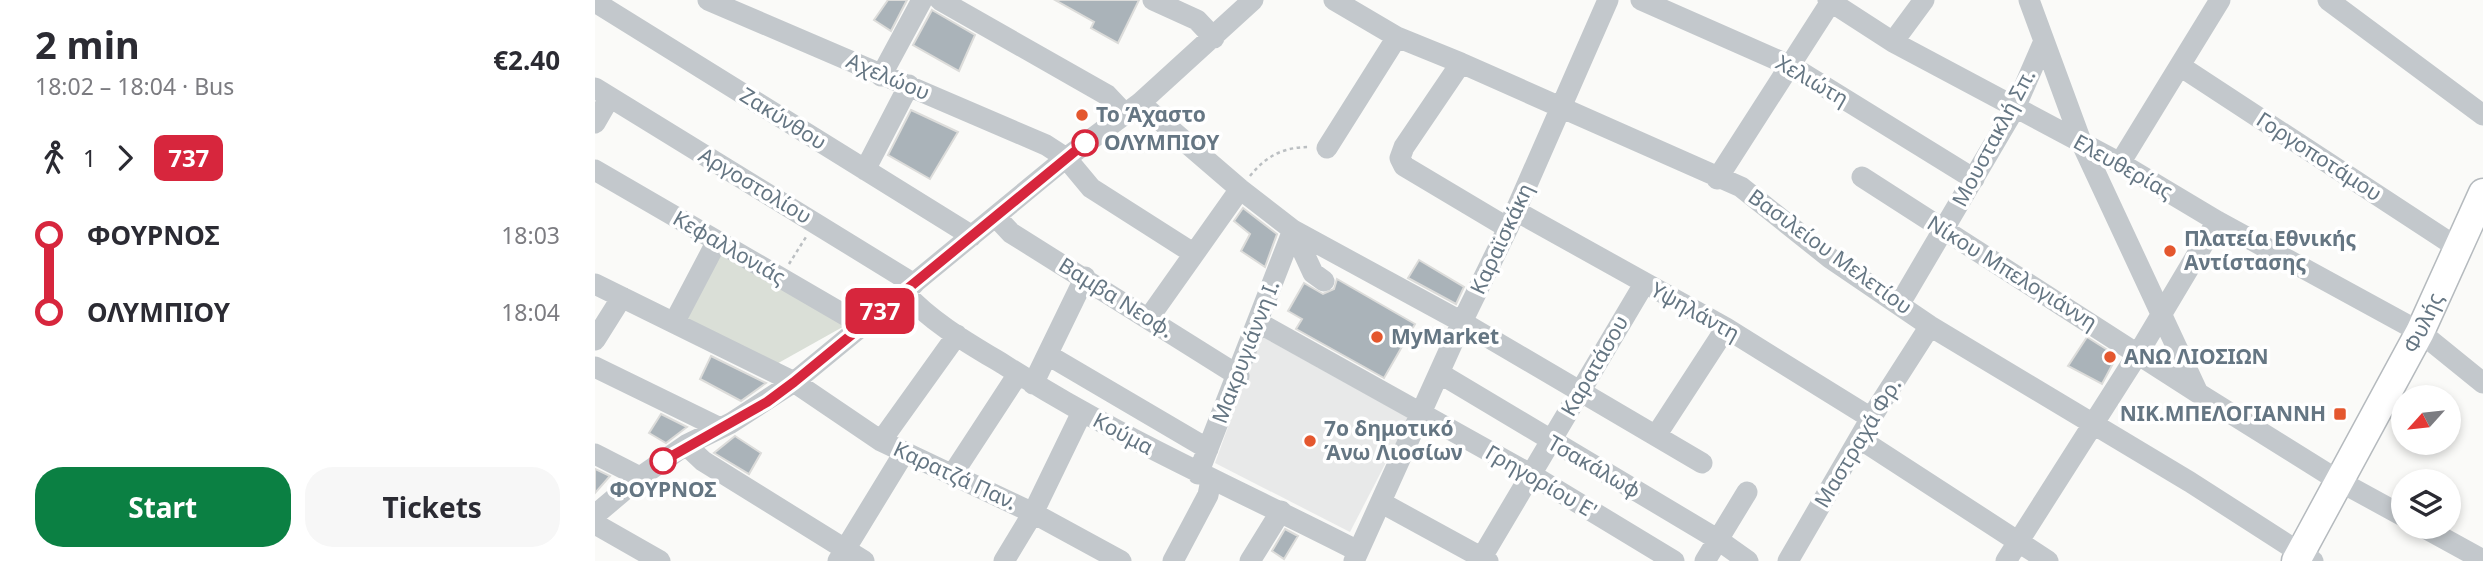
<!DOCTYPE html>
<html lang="en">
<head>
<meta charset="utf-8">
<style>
  :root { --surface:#fff; --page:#f7f7f7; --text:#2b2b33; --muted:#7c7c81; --accent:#0b8043 }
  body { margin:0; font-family:"Noto Sans",sans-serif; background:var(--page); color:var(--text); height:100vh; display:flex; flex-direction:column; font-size:26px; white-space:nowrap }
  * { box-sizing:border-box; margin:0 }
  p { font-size:23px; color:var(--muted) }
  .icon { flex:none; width:38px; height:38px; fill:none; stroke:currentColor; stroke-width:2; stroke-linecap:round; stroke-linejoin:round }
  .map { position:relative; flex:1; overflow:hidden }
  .drawer { display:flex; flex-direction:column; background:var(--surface); width:595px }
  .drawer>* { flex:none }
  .badge { padding:0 14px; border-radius:10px; font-size:24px; line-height:46px }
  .needle { width:46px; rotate:243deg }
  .buttons { position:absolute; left:1796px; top:385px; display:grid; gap:14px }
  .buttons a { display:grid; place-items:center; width:70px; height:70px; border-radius:50%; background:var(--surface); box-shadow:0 4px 10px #0003; font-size:35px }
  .map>.badge { position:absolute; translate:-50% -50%; box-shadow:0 0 0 4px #fff }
  .legs { display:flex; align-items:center; gap:10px; height:77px; padding:0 35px; font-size:23px }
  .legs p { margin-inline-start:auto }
  .summary { display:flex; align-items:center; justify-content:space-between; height:119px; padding:0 35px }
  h1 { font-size:38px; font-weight:700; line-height:52px }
  .button { display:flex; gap:14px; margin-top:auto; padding:14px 35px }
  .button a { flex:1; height:80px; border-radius:28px; background:var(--accent); color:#fff; font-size:28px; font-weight:700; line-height:80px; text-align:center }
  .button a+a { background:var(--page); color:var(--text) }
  ul { padding:0 35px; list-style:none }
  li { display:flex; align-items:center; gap:24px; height:77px; font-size:26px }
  li i { display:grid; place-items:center; width:10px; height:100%; margin:0 9px; background:currentColor }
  li i::after { content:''; width:18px; height:18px; margin:-9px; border:5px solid; border-radius:50%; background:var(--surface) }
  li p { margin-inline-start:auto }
  li:first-child i { background:linear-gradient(#0000 50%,currentColor 0) }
  li:last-child i { background:linear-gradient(currentColor 50%,#0000 0) }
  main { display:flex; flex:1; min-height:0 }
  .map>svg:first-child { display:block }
  .built { fill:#e8e9e9 }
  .green { fill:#dadfd7 }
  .building { fill:#aab3b9; stroke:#dcdcda; stroke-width:2 }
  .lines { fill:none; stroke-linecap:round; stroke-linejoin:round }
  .major-casing { stroke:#b5babe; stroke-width:31 }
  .path { stroke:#bbbfc2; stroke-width:2.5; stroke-dasharray:3.5 3.5; stroke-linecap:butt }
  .minor { stroke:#c3c8cc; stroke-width:21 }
  .major { stroke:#fff; stroke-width:28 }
  .line-1-casing { stroke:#fff; stroke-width:16 }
  .line-1 { stroke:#d7263d; stroke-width:10 }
  .poi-dot { fill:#e4572e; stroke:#fff; stroke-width:2.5 }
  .stop-1-dot { fill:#fff; stroke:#d7263d; stroke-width:3.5 }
  .labels { text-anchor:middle; stroke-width:7; stroke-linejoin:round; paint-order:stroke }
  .street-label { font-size:21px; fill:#657683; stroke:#fff }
  .poi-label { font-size:21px; font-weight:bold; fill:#657683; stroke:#fff; text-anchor:start }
  .stop-label { font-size:21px; font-weight:bold; fill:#657683; stroke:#fff; text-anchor:start }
</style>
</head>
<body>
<main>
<section class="drawer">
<div class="summary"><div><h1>2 min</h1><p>18:02 – 18:04 · Bus</p></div><b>€2.40</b></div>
<div class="legs"><svg class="icon" aria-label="walk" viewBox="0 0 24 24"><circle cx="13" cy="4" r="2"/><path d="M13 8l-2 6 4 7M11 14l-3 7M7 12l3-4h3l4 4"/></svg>1<svg class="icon" aria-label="forward" viewBox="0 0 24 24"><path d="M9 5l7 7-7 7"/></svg><b class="badge" style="background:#d7263d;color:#fff">737</b></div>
<ul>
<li><i style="color:#d7263d"></i><b>ΦΟΥΡΝΟΣ</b><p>18:03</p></li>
<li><i style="color:#d7263d"></i><b>ΟΛΥΜΠΙΟΥ</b><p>18:04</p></li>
</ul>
<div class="button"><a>Start</a><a>Tickets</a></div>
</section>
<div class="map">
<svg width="1888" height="561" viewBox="0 0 1888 561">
  <rect width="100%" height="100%" fill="#fafaf8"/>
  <path class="built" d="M 666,336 L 814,418 L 755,532 L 620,463 Z"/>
  <path class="green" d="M 123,248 L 253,324 L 178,366 L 86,319 Z"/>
  <path class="building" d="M 293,0 L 312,0 L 296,31 L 279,20 Z
    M 460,0 L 544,0 L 523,43 L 496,28 L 499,22 Z
    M 337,10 L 380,35 L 364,71 L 318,45 Z
    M 316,110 L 363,132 L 335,179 L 293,155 Z
    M 648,208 L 682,234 L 670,267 L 646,251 L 655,234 L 639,221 Z
    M 824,260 L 869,287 L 861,304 L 813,278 Z
    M 742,279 L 820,324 L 789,378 L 701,329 L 707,319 L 693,311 L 709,283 L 728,294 L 739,289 Z
    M 1492,337 L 1522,356 L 1507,384 L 1473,366 Z
    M 116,356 L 171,383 L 146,401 L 105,379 Z
    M 66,414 L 92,427 L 71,443 L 54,433 Z
    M 140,436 L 166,453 L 154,474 L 119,453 Z
    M 0,469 L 15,476 L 0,493 Z
    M 690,529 L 703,536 L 689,559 L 677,551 Z"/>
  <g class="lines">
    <g class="major-casing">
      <g id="major">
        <path id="s1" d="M 1701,561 L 1825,332 L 1888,193"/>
      </g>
    </g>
    <path class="path" d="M 655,176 C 672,155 689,147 715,147
      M 194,264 L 211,237"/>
    <path class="minor" d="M 113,0 L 451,145 L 471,158 L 496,188 L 598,253
      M 345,0 L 512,95 L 529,113
      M 558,0 L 602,20 L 619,38
      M 739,0 L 802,37 L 866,63 L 1146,187 L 1235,258 L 1335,326 L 1595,482 L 1718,561
      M 1046,0 L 1196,66 L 1379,179
      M 1233,0 L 1298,42 L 1525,163 L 1622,221 L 1825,332 L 1888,383
      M 1434,0 L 1487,144 L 1603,393
      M 1733,0 L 1888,115
      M 0,2 L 377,236
      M 1298,42 L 1329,0
      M 866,63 L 809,147 L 805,158 L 809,166 L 913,228
      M 1585,66 L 1863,248
      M 286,76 L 327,0
      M 0,88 L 319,284
      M 545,103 L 645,189 L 698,230 L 867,322 L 1107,463
      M 0,123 L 15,97
      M 732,148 L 802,37
      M 1525,163 L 1625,0
      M 0,170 L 267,325
      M 270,170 L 314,85
      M 1267,177 L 1603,393 L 1744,481 L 1808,516
      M 1122,179 L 1237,0
      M 921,211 L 1131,328 L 1276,418
      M 401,217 L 416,233 L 644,376
      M 698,230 L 718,273 L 729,281
      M 0,284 L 199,382 L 286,441 L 438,513 L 526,561
      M 309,292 C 336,322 373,343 408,364 C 521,437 644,490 763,551
      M 1304,305 L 1420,108 L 1449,41
      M 553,319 L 645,189
      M 80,321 L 122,241
      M 664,323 L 937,475 L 1079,561
      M 0,340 L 27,297
      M 453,355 L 613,449
      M 0,367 L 125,428
      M 844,373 L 1122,539 L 1153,561
      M 438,384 L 490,277
      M 1062,434 L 1131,328
      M 1265,439 L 1453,561
      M 286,441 L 362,335
      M 91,445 L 108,461 L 269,561
      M 0,454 L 45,477
      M 603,474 L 698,230
      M 357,475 L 423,374
      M 787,503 L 893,561
      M 0,515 L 45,477 L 91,445 L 136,423 L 199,382 L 471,158 L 545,103 L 658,0
      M 0,524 L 65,561
      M 1828,527 L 1888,560
      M 887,557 L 1049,284
      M 243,561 L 309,453
      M 409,561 L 438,513 L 487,412
      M 578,561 L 613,495 L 616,480
      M 655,561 L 686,511
      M 759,561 L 867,322 L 913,228 L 1013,0
      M 1110,561 L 1152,492
      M 1193,561 L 1276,418 L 1335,326
      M 1411,561 L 1544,352 L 1622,221"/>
    <use href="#major" class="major"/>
  </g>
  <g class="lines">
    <g class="line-1-casing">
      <path id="line-1" d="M 68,461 L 172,402 L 199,382 L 490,143"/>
    </g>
    <use href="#line-1" class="line-1"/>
  </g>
  <g class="poi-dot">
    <circle cx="487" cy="115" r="7"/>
    <circle cx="1575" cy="251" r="7"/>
    <circle cx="782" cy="337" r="7"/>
    <circle cx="1515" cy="357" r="7"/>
    <rect x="1738" y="407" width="14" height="14" rx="3.5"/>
    <circle cx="715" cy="441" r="7"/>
  </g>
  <g class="stop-1-dot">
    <circle cx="490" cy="143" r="12"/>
    <circle cx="68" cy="461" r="12"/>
  </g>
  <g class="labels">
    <g class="street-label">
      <text transform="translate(293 77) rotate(23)" y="7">Αχελώου</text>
      <text transform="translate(1217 81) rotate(30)" y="7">Χελιώτη</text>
      <text transform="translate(188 119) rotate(32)" y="7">Ζακύνθου</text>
      <text transform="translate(1399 138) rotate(-62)" y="7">Μουστακλή Σπ.</text>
      <text transform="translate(1724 157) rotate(33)" y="7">Γοργοποτάμου</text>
      <text transform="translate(1528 167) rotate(29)" y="7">Ελευθερίας</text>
      <text transform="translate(160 186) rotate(31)" y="7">Αργοστολίου</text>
      <text transform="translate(907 239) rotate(-65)" y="7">Καραϊσκάκη</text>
      <text transform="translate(134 248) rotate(30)" y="7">Κεφαλλονιάς</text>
      <text transform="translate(1235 252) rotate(36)" y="7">Βασιλείου Μελετίου</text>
      <text transform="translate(1417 273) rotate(32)" y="7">Νίκου Μπελογιάννη</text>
      <text transform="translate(521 298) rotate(32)" y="7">Βαμβα Νεοφ.</text>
      <text transform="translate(1100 312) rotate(29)" y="7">Υψηλάντη</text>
      <text dy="7" stroke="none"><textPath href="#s1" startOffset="270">Φυλής</textPath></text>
      <text transform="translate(651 352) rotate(-69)" y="7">Μακρυγιάννη Ι.</text>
      <text transform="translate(1000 366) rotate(-60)" y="7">Καρατάσου</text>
      <text transform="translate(528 434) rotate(28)" y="7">Κούμα</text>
      <text transform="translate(1263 443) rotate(-59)" y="7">Μαστραχά Φρ.</text>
      <text transform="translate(999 467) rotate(30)" y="7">Τσακάλωφ</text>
      <text transform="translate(360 476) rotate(25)" y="7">Καρατζά Παν.</text>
      <text transform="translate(946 482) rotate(30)" y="7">Γρηγορίου Ε'</text>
    </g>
    <g class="poi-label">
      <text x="501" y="122">Το Άχαστο</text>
      <text x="1589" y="246">Πλατεία Εθνικής<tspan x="1589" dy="24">Αντίστασης</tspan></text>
      <text x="796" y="344">MyMarket</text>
      <text x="1529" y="364">ΑΝΩ ΛΙΟΣΙΩΝ</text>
      <text x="1731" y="421" text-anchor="end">ΝΙΚ.ΜΠΕΛΟΓΙΑΝΝΗ</text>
      <text x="729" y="436">7ο δημοτικό<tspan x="729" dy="24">Άνω Λιοσίων</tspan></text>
    </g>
    <g class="stop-label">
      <text x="509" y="150">ΟΛΥΜΠΙΟΥ</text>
      <text x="68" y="497" text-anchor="middle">ΦΟΥΡΝΟΣ</text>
    </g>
  </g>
</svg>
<div class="buttons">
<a><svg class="needle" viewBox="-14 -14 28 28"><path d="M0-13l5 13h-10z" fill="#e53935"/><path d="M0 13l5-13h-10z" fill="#7c7c81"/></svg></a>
<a><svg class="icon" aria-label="layers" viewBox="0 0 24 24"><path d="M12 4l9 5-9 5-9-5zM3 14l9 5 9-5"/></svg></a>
</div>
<b class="badge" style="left:285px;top:311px;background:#d7263d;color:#fff">737</b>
</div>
</main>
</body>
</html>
